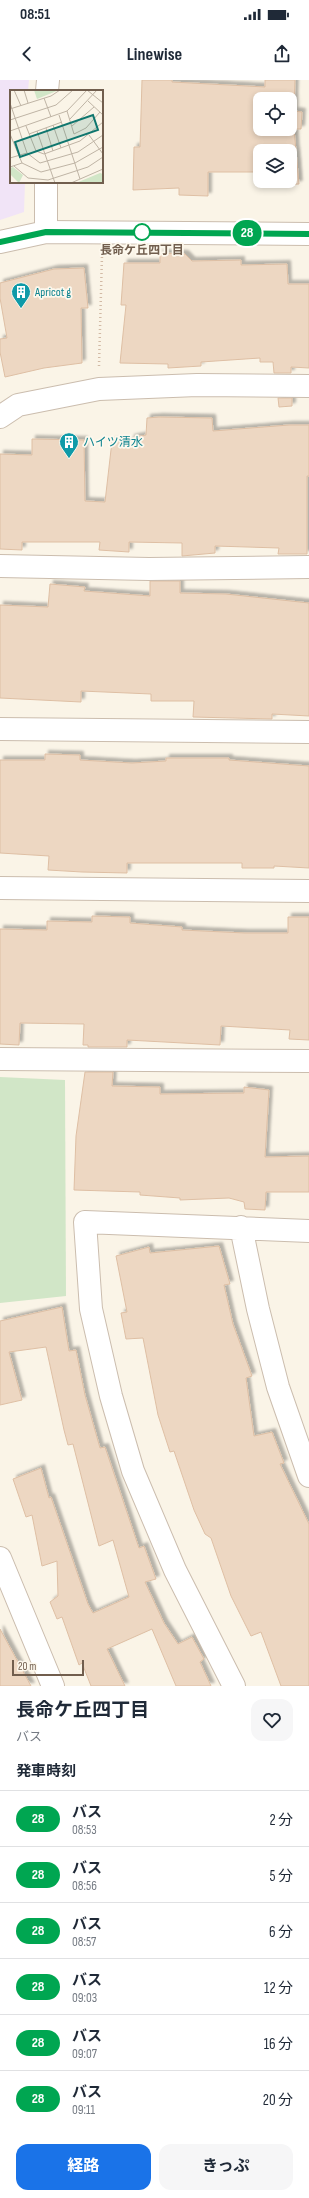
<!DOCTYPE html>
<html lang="ja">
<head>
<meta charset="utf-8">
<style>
  :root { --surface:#fff; --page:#f6f6f7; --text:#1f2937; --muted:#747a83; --line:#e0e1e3; --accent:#1a73e8 }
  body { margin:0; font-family:"Sofia Sans Condensed","Noto Sans JP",sans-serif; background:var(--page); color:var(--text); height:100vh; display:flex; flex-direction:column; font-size:15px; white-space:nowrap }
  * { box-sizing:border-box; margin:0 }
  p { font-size:13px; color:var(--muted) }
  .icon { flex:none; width:22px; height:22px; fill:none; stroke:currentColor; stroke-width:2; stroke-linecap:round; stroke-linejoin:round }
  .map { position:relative; height:1606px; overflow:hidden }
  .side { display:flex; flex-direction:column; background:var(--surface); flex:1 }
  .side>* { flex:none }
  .badge { padding:0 8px; border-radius:13px; font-size:14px; line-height:26px }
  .fabs { position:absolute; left:253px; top:12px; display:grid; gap:8px }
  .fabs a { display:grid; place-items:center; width:44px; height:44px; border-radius:8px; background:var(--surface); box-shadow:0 2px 6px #0003; font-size:20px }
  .scale { position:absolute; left:12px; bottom:10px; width:72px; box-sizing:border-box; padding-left:4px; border:2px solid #715e4e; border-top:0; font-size:11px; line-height:14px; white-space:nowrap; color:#715e4e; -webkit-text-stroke:3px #fdf8ed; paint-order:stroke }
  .map>.badge { position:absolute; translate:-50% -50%; box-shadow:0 0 0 2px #fff }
  h2 { padding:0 16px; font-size:15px; line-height:36px }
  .round { display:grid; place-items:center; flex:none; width:42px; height:42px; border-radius:12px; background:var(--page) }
  .summary { display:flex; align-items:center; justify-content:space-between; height:68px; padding:0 16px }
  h1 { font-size:19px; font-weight:700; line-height:30px }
  .primary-button { display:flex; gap:8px; margin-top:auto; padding:8px 16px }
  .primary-button a { flex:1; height:46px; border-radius:12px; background:var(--accent); color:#fff; font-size:16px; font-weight:700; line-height:46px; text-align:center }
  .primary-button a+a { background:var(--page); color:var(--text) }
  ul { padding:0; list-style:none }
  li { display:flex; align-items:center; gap:12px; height:56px; padding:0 16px; border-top:1px solid var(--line) }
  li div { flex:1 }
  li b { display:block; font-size:15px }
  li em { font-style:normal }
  li .badge { min-width:44px; font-weight:700; text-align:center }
  .status { display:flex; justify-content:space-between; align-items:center; height:28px; padding:0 20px; background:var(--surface); direction:ltr }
  .status svg { height:11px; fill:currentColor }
  header { display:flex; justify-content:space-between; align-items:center; height:52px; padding:0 16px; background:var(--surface); font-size:18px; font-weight:700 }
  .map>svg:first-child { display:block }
  .education { fill:#f1e4f7 }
  .green { fill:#d1e6c7 }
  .building { fill:#edd7c2; stroke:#debfa4; fill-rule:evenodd; filter:url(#shadow) }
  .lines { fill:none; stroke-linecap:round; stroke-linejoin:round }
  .minor-casing { stroke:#cbbdae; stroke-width:24 }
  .tertiary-casing { stroke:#cbbdae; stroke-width:24 }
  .path { stroke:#d2baa5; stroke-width:2.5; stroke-dasharray:1 3; stroke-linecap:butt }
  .minor { stroke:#fff; stroke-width:22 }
  .tertiary { stroke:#fff; stroke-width:22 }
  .line-casing { stroke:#fff; stroke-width:9 }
  .line { stroke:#00a651; stroke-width:6 }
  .stop-dot { fill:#fff; stroke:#00a651; stroke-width:2 }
  .labels { text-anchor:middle; stroke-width:3.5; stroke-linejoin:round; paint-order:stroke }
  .stop-label { font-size:12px; font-weight:bold; fill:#715e4e; stroke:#fdf8ed }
  .culture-label { font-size:12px; fill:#0d838f; stroke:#fdf8ed; text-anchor:start }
  .inset-road { fill:none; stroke:#bfb4a5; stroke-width:1 }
  .view { fill:#0f766e; fill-opacity:0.15; stroke:#0f766e; stroke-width:2 }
  .inset-edge { fill:none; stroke:#715e4e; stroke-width:2 }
</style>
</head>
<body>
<div class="status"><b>08:51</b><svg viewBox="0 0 49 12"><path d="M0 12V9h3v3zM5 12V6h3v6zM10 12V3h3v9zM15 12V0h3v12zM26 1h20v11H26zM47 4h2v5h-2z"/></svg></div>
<header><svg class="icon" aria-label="back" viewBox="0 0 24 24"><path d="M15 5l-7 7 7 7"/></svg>Linewise<svg class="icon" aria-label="share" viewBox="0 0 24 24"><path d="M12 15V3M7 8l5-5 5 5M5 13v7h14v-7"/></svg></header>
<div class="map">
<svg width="309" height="1606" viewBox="0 0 309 1606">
  <defs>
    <filter id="shadow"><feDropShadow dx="3.5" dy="-3.5" stdDeviation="1" flood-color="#0004"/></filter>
  </defs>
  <rect width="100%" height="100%" fill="#faf4e7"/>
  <path class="education" d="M 0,0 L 29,0 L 28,11 L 11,11 L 11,102 L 25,102 L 24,132 L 0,140 Z"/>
  <path class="green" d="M 0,997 L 65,1000 L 66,1216 L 0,1223 Z"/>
  <path class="building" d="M 142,0 L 172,0 L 172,2 L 265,7 L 265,0 L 295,0 L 294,31 L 302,32 L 301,49 L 294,49 L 299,104 L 273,105 L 273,101 L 290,101 L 290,71 L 260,71 L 260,92 L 208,92 L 208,116 L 179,115 L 179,108 L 133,110 L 134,67 L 140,67 ZM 260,19 L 290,19 L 290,49 L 260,49 Z
    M 160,173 L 185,174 L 192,181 L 241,180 L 241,185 L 287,184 L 288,204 L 309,204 L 309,288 L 291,287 L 291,293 L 274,293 L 273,282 L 260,282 L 260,278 L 201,282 L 201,286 L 168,288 L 168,284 L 120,283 L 126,225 L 121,225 L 124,183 L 160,183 Z
    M 84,188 L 88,228 L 81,228 L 82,283 L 44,288 L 5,297 L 0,272 L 0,259 L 7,258 L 0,218 L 0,203 L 54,189 Z
    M 278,318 L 292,318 L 292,326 L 279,327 Z
    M 159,337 L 212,338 L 213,351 L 289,345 L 309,345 L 309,396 L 307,396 L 307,474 L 278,474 L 279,468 L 215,466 L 215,473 L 182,476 L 182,463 L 129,462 L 129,472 L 99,470 L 100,462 L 22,462 L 22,470 L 0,469 L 0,374 L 32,375 L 32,359 L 84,360 L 85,421 L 105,422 L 112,361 L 131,362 L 131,358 L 146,355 L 147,338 Z
    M 150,501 L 180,501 L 180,513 L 226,514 L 309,523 L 309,636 L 272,634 L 272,639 L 193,637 L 194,621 L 151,621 L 151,614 L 81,611 L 81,622 L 0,618 L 0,525 L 48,527 L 50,504 L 85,507 L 84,511 L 150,516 Z
    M 45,674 L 80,675 L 80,680 L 132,683 L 166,681 L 166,678 L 229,678 L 229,680 L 309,686 L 309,788 L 274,786 L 274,788 L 242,788 L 242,783 L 127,783 L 127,793 L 82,792 L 48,790 L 49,776 L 0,773 L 0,680 L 45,680 Z
    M 92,836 L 130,837 L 130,843 L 182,847 L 182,850 L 245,853 L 288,853 L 288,837 L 309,837 L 309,960 L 289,959 L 290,950 L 221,946 L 220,965 L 127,960 L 127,967 L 88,967 L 88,965 L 83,965 L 84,944 L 20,943 L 19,965 L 0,964 L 0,849 L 47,850 L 47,841 L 92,842 Z
    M 85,992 L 113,992 L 112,1006 L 160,1007 L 160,1014 L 244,1013 L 244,1007 L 269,1010 L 265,1077 L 309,1076 L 309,1112 L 266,1112 L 265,1130 L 245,1129 L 244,1122 L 229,1118 L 180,1120 L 180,1118 L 140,1115 L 140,1112 L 74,1110 L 76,1056 Z
    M 219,1166 L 230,1204 L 224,1205 L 233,1244 L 252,1296 L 246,1298 L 254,1356 L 272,1352 L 284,1383 L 280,1384 L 309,1444 L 309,1606 L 281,1606 L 261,1552 L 251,1556 L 231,1516 L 211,1458 L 205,1454 L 194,1430 L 174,1371 L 170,1372 L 158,1335 L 143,1258 L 126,1259 L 121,1233 L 127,1232 L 116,1176 L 149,1167 L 150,1173 Z
    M 62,1227 L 69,1271 L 76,1270 L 85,1315 L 100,1368 L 105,1367 L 139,1468 L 144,1466 L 156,1499 L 145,1502 L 164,1543 L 178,1564 L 192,1557 L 204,1579 L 200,1582 L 211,1606 L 176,1606 L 152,1549 L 107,1569 L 125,1606 L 91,1606 L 82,1583 L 79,1585 L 62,1537 L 57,1539 L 50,1522 L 58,1516 L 57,1481 L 42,1486 L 32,1435 L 26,1437 L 13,1399 L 41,1388 L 49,1418 L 51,1417 L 88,1524 L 93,1533 L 129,1517 L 113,1460 L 99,1466 L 73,1364 L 68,1365 L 64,1350 L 46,1267 L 9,1272 L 22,1320 L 0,1325 L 0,1241 Z
    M 0,1549 L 31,1606 L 0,1606 Z"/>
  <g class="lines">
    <g class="minor-casing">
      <path id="minor" d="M 47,11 L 48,0
        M 46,152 L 46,102
        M 0,337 L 18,325 L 99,309 L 197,305 L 309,306
        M 0,486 L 149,489 L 309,487
        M 0,649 L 309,652
        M 0,808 L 309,811
        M 0,979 L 309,981
        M 241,1147 L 258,1229 L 278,1307 L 309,1396
        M 0,1478 L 53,1606
        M 234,1606 L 175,1490 L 133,1391 L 111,1316 L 91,1229 L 85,1142 L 309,1151"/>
    </g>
    <g class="tertiary-casing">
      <path id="tertiary" d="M 0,162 L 46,152 L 309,154"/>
    </g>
    <path class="path" d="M 99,286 L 102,175"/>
    <use href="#minor" class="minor"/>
    <use href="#tertiary" class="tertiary"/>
  </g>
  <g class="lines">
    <g class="line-casing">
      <path id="line" d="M 0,162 L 46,152 L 309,154"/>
    </g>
    <use href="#line" class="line"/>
  </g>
  <defs>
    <g id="building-pin" transform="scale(1)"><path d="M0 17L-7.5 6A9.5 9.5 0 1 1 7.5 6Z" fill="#0f9aa8" stroke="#fdf8ed"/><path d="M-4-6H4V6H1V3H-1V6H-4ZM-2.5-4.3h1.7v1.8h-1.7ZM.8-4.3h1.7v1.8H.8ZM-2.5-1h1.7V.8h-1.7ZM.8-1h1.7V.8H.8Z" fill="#fff"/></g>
  </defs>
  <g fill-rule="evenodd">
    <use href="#building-pin" x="21" y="212"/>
    <use href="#building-pin" x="69" y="362"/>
  </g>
  <circle class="stop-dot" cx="142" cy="152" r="8"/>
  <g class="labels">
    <g class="stop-label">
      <text x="142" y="174">長命ケ丘四丁目</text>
    </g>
    <g class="culture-label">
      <text x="35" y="216">Apricot g</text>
      <text x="83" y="366">ハイツ清水</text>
    </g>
  </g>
  <g transform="translate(10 10)">
    <rect width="93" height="93" fill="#faf4e7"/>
    <path d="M 24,0 L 49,0 L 27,9 ZM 3,77 L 13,85 L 9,93 L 0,84 L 0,78 ZM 90,83 L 93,84 L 93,93 L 66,93 Z" fill="#d1e6c7"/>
    <path class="inset-road" d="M 4,0 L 11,16M 14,0 L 18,13M 77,0 L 93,13M 34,8 L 41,27M 78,11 L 93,25M 0,13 L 17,63 L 30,73 L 68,62 L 93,45M 0,19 L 41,6 L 50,0M 57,21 L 64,44 L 76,38 L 90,22M 49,25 L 70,89M 60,29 L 87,0M 0,30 L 46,15 L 63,0M 43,35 L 51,58M 16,36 L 26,61 L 34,64 L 70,51 L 93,32M 62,36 L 84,17M 36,38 L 43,61M 0,41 L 57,21 L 77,0M 27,41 L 45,93M 0,44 L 12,73 L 31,82 L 65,73 L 93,57M 19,44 L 52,32M 79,45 L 93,64M 0,68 L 17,63M 4,76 L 18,88 L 38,90 L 78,77 L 93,67M 0,77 L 12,73M 61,93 L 93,79"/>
    <path class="view" d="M 83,25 L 88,40 L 10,67 L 5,52 Z"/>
    <rect width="93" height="93" class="inset-edge"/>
  </g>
</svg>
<div class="fabs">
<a><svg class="icon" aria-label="locate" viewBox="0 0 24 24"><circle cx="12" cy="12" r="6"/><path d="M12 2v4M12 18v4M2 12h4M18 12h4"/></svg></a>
<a><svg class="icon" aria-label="layers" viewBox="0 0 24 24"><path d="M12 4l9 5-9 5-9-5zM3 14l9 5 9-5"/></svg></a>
</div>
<div class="scale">20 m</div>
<b class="badge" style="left:247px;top:153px;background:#00a651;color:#fff">28</b>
</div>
<section class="side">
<div class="summary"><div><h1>長命ケ丘四丁目</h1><p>バス</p></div><a class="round"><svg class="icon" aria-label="heart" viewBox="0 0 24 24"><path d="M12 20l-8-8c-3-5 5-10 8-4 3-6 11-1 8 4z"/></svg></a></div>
<h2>発車時刻</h2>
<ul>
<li><span class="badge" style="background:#00a651;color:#fff">28</span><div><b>バス</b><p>08:53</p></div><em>2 分</em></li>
<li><span class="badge" style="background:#00a651;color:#fff">28</span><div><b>バス</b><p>08:56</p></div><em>5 分</em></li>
<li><span class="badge" style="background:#00a651;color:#fff">28</span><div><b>バス</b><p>08:57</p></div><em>6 分</em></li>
<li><span class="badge" style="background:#00a651;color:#fff">28</span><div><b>バス</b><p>09:03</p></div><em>12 分</em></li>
<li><span class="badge" style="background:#00a651;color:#fff">28</span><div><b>バス</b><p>09:07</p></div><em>16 分</em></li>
<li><span class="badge" style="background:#00a651;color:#fff">28</span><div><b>バス</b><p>09:11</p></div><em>20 分</em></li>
</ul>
<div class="primary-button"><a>経路</a><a>きっぷ</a></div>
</section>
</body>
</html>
